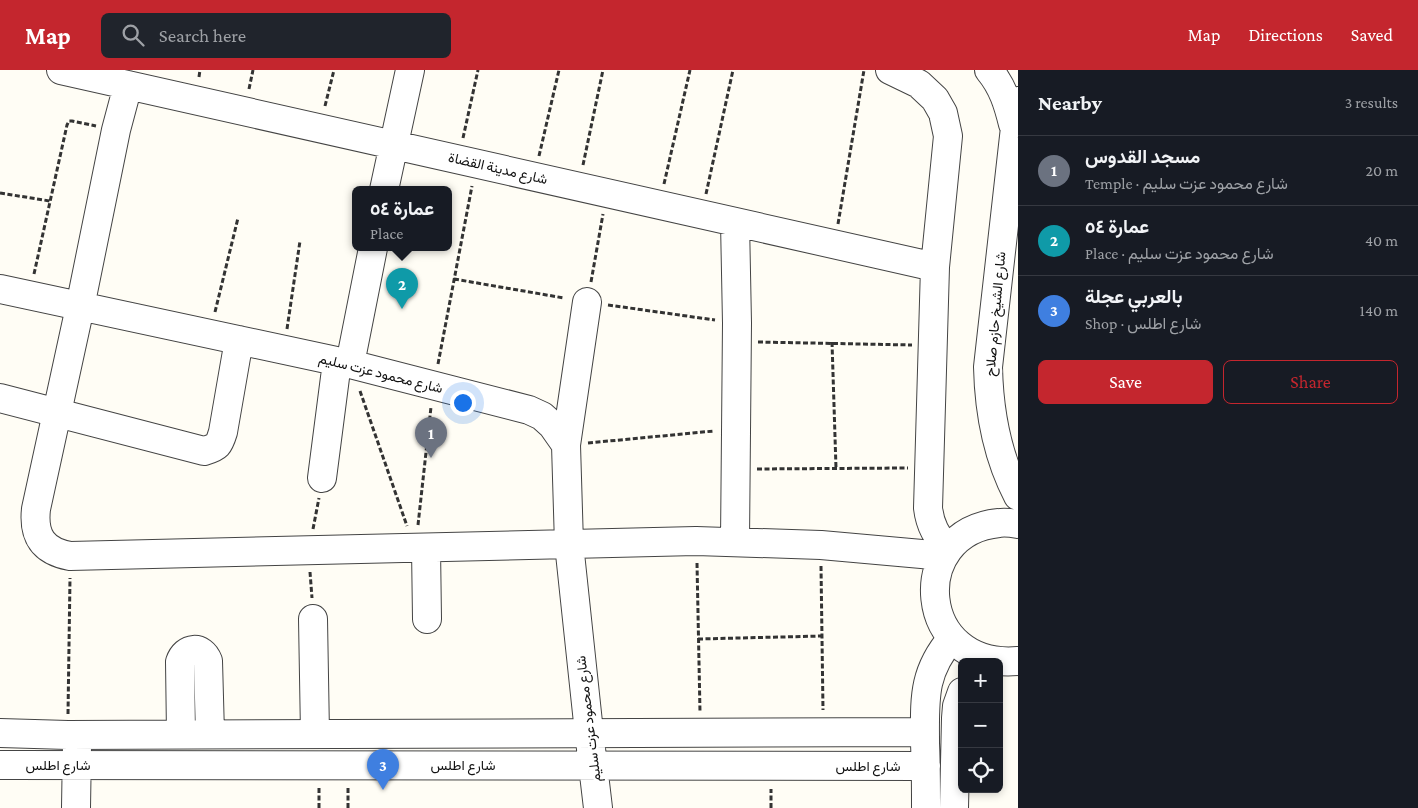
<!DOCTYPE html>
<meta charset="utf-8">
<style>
:root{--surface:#171b24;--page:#20242c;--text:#f1f3f6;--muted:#9ea1a6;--line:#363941;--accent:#c4262e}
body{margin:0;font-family:"Crimson Pro",Vazirmatn,serif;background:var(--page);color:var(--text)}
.controls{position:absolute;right:15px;bottom:15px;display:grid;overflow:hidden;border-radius:8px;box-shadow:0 2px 8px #0003}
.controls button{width:45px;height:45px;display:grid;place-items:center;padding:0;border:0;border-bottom:1px solid var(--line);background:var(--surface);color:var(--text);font:25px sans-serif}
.you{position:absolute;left:462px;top:332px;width:18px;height:18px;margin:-12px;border:4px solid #fff;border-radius:50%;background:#1a73e8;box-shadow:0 0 0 8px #1a73e833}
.badge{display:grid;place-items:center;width:32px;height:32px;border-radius:50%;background:var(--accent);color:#fff;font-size:16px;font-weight:700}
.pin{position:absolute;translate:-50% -41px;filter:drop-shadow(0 1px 2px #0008)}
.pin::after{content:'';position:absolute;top:26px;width:18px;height:15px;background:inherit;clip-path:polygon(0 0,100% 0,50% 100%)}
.popup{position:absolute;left:352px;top:116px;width:100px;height:65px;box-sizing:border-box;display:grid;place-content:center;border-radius:8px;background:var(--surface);filter:drop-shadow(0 1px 4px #0005);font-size:16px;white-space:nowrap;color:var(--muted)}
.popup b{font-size:19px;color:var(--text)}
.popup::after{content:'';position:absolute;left:50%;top:100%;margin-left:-10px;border:10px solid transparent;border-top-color:var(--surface)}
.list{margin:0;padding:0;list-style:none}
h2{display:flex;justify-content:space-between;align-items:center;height:65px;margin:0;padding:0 20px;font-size:21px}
h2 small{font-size:16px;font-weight:400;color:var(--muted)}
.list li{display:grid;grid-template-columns:32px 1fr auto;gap:15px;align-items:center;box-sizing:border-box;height:70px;padding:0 20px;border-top:1px solid var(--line)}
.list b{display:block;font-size:19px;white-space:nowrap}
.list p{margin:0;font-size:16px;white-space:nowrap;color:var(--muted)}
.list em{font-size:16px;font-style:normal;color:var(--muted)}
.actions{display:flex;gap:10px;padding:15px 20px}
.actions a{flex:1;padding:11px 0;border:1px solid var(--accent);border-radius:8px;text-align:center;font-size:18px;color:var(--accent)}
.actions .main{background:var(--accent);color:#fff}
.icon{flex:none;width:28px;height:28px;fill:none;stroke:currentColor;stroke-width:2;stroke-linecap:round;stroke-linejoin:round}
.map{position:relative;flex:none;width:1018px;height:738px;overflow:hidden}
header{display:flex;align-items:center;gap:30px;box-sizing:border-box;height:70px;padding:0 25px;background:var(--accent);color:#fff}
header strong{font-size:24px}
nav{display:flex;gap:28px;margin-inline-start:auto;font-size:18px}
.search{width:350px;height:45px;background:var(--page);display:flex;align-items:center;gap:12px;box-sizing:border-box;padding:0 18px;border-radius:8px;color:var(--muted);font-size:19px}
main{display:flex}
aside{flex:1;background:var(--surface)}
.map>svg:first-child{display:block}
</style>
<header>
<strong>Map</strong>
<div class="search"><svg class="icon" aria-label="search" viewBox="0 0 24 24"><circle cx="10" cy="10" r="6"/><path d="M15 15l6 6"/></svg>Search here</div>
<nav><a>Map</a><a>Directions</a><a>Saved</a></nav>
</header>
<main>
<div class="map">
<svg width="1018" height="738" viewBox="0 0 1018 738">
<rect width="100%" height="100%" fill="#fffdf5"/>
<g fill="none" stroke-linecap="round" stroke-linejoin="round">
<g stroke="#444" stroke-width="30">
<path id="minor" d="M 61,0 L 935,197
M 890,0 L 919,14 L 935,29 L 943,43 L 948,66 L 935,197 L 928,438 C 930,455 936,467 949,479
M 989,0 C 1003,17 1008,34 1013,54
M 128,15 L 116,60 L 80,237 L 36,439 C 33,466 43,481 70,486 L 696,471 L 821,475 L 944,486
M 1018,31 L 988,297 C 989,342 997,386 1018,426
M 384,120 L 410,0
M 735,152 L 737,253 L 735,471
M 0,219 L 350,294 L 529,340 L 542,346 L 552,355 L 566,375 L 569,474 L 589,662 L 598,738
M 350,294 L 373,178
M 0,328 L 204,381 C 218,377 219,375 223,362 L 239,270
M 566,375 L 587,232
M 322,408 L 337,292
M 1018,454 C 1012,453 1005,452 999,453 C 906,462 916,600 1018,591
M 426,478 L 427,549
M 313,549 L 315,664
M 0,663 L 68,665 L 925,662
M 181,664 L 180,592 C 185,577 202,575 208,591 L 210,664
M 0,695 L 926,696
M 76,738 L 77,676
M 926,738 C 926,716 926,695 925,673 C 925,630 922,603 952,568
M 954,738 L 956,648 L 957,636 L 962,622"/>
</g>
<path stroke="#333" stroke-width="3" stroke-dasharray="5 2.5" stroke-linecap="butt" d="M 199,7 L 200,0
M 249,19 L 253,0
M 325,36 L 334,0
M 463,68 L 478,0
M 539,86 L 559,0
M 583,95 L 603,0
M 664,114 L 690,0
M 0,123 L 50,131
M 706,124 L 733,0
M 838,154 L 864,0
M 34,204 L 67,55 L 69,51 L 72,51 L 96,56
M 454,209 L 564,228
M 591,212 L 603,144
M 608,235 L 715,250
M 215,242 L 238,148
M 287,259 L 300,171
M 758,272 L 912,275
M 832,272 L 836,398
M 438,294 L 472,116
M 360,321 L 407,456
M 588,373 L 714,361
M 757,399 L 908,398
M 418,455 L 431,337
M 313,459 L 319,428
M 697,493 L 700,642
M 821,496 L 823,640
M 310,502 L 312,528
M 698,569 L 822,566
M 68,644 L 70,508
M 319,718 L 319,738
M 348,738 L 348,718
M 771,738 L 771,719"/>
<use href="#minor" stroke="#fff" stroke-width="28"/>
</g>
<g text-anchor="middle" stroke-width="5" stroke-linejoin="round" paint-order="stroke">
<g font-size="14" fill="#111" stroke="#fff">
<text transform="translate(498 98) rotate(13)" y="5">شارع مدينة القضاة</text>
<text transform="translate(995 244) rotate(-85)" y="5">شارع الشيخ حازم صلاح</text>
<text transform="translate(381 303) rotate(14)" y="5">شارع محمود عزت سليم</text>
<text transform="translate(588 649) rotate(-97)" y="5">شارع محمود عزت سليم</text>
<text x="58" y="700">شارع اطلس</text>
<text x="463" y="700">شارع اطلس</text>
<text x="868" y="701">شارع اطلس</text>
</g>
</g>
</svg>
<div class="controls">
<button>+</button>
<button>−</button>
<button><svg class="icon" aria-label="locate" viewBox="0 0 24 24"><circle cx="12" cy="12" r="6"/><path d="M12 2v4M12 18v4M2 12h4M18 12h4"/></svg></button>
</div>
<div class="you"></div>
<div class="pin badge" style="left:431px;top:388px;background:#6b7280">1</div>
<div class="pin badge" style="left:402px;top:239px;background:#0f9aa8">2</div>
<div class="popup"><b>عمارة ٥٤</b>Place</div>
<div class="pin badge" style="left:383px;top:720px;background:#3f7fe0">3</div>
</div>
<aside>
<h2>Nearby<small>3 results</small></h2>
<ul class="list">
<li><span class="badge" style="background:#6b7280">1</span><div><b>مسجد القدوس</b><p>Temple · شارع محمود عزت سليم</p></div><em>20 m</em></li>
<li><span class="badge" style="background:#0f9aa8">2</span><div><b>عمارة ٥٤</b><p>Place · شارع محمود عزت سليم</p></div><em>40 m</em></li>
<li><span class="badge" style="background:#3f7fe0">3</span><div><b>بالعربي عجلة</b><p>Shop · شارع اطلس</p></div><em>140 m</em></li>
</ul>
<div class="actions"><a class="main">Save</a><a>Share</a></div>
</aside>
</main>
